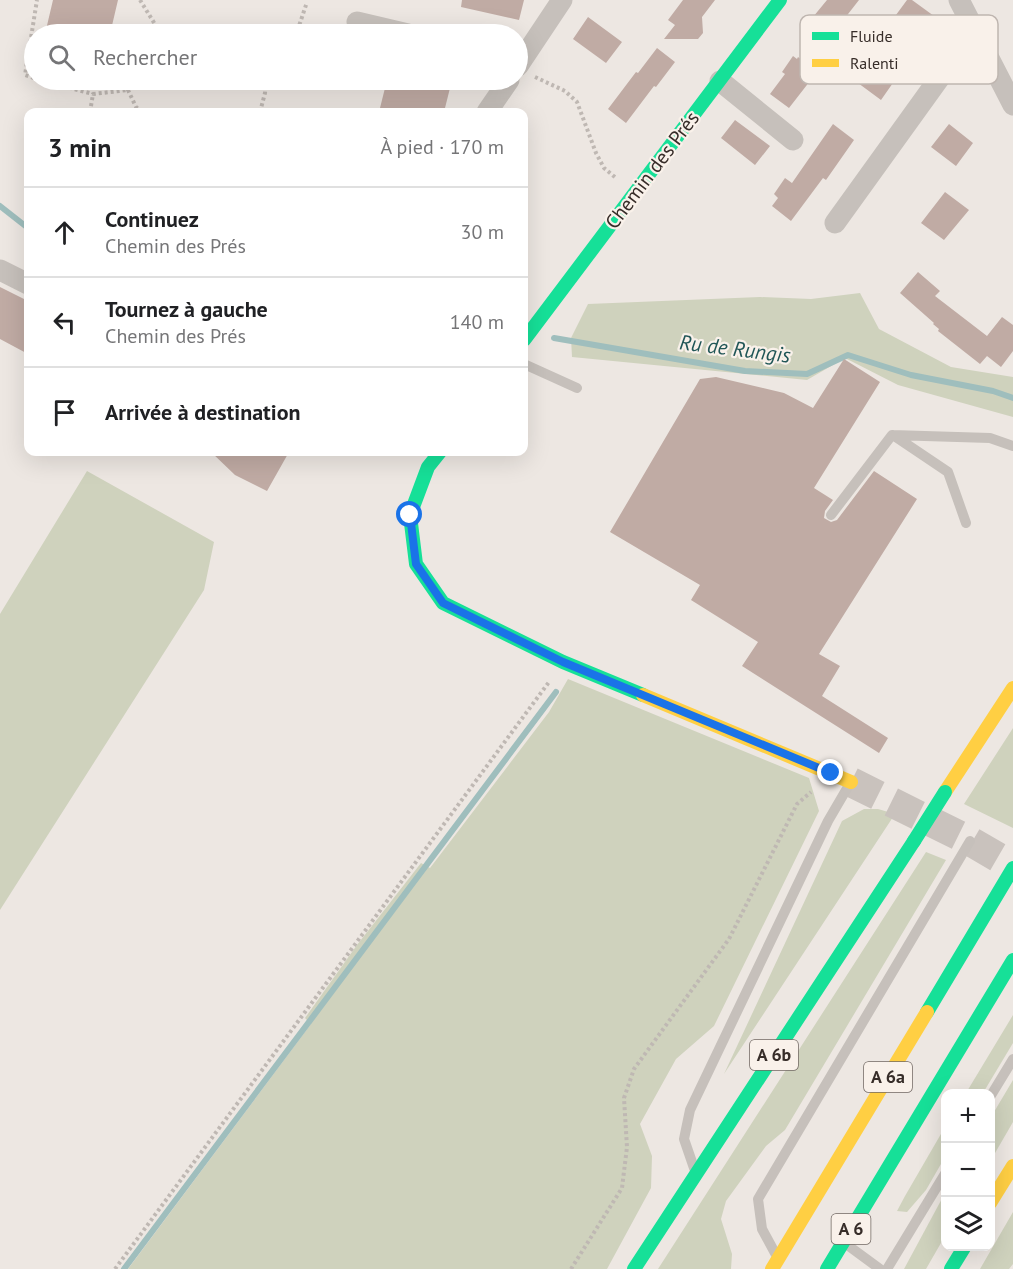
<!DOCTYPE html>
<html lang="fr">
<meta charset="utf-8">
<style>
:root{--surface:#fff;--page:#f2f2f2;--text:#202124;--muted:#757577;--line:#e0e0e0}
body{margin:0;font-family:"PT Sans",sans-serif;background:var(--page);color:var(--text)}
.controls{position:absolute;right:18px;bottom:18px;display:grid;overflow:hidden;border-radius:12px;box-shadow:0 6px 24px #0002}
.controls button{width:54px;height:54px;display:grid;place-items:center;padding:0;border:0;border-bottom:2px solid var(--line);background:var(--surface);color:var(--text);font:30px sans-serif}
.stop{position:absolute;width:18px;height:18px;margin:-14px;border:4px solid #1a73e8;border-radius:50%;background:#fff}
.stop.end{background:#1a73e8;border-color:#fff;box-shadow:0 2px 6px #0008}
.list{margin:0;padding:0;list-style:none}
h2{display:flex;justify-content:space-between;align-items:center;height:78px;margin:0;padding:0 24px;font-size:26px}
h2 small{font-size:20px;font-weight:400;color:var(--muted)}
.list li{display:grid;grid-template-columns:39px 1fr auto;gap:18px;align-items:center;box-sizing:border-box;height:90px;padding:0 24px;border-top:2px solid var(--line)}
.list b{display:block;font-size:22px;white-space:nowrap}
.list p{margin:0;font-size:20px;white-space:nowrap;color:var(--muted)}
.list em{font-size:20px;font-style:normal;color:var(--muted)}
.icon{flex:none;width:33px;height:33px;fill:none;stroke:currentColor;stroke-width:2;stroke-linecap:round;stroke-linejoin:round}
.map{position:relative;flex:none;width:1013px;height:1269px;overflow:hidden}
.search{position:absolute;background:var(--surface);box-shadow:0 6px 24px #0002;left:24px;top:24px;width:504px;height:66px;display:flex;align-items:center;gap:15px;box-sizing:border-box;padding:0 21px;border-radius:33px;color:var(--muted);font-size:22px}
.panel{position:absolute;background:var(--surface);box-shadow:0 6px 24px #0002;left:24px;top:108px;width:504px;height:348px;border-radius:12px}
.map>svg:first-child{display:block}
</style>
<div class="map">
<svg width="1013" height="1269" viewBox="0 0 1013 1269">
<rect width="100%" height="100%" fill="#ede7e2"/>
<path fill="#cfd2bd" d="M 860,293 L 879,329 L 951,367 L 1013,377 L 1013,417 L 898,385 L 845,358 L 807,380 L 572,357 L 571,338 L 588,304 L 760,297 L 811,299 Z
M 87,471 L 214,542 L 204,590 L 0,910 L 0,614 Z
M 568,679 L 809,778 L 819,811 L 714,1026 L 676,1059 L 640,1124 L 652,1156 L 651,1188 L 607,1269 L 128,1269 L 311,1024 L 305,1018 L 357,945 L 421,863 L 430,868 L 549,712 Z
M 1013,728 L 1013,828 L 964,804 Z
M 864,809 L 878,809 L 895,814 L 724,1074 L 842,821 Z
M 926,852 L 946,860 L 785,1130 L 766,1146 L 726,1201 L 721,1219 L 732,1254 L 731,1269 L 658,1269 Z
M 1013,1015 L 1013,1043 L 983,1093 L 966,1093 Z
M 1013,1080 L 1013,1122 L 991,1160 L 991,1117 Z
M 945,1127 L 945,1157 L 926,1190 L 907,1212 L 897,1211 L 905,1196 Z
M 945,1193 L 945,1236 L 926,1269 L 904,1269 Z
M 1013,1212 L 1013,1264 L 1009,1269 L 980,1269 Z"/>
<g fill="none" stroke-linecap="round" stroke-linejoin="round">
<path stroke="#9fbebd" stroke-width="6" d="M 0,206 L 28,228
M 554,338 L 745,371 L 807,374 L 848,355 L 911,375 L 993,391 L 1013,398
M 124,1269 L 556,692"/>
</g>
<path fill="#c0aba4" d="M 53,0 L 118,0 L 110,34 L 45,34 Z
M 462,0 L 524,0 L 519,20 L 461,7 Z
M 683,0 L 715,0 L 702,17 L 703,33 L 698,39 L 664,39 L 675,25 L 668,20 Z
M 827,0 L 859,0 L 834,32 L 813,17 Z
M 907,0 L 912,0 L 934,16 L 918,37 L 893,19 Z
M 588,17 L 622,42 L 606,63 L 573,39 Z
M 657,48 L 675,62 L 656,87 L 654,86 L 626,123 L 608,109 L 636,72 L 638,73 Z
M 793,56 L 797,59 L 798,57 L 817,72 L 789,108 L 770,94 L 785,74 L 782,72 Z
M 864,58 L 895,80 L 881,100 L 858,83 L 860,80 L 852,75 Z
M 387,80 L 431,80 L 451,84 L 444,112 L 379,112 Z
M 735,120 L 770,146 L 755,165 L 721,138 Z
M 833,124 L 854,140 L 826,180 L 823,178 L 791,221 L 772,206 L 778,198 L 774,194 L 785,178 L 792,183 Z
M 949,124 L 973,143 L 956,166 L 931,147 Z
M 945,192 L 969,210 L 944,240 L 921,223 Z
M 918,272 L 940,291 L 935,296 L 987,336 L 1002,317 L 1013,325 L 1013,351 L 1001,367 L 987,356 L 980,364 L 938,331 L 939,329 L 933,324 L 934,323 L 900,293 Z
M 0,287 L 28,301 L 28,354 L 0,339 Z
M 844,359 L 880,382 L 814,488 L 833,500 L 825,511 L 824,518 L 831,522 L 837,520 L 874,471 L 917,499 L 819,654 L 840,666 L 822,696 L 888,738 L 879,753 L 742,666 L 758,642 L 691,600 L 700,585 L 610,532 L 700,379 L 716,377 L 784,393 L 813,408 Z
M 211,452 L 289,452 L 267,491 L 235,475 Z"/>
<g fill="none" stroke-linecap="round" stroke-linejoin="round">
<path stroke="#c9c2bd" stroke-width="30" stroke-dasharray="30 15" stroke-linecap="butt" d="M 851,782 L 970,841 L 1013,866"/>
<path stroke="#bfb8b3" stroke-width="4" stroke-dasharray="3 3" stroke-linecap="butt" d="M 140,0 L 161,34
M 292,34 L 299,26 L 307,2
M 535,77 L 565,91 L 577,102 L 596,153 L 604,168 L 616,178
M 34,78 L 25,75 L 37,0
M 40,80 L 93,94
M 135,80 L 128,90 L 136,107 L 142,112
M 90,112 L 93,94 L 128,90
M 260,112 L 265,93 L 266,80
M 115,1269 L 549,682
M 571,1269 L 622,1188 L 627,1147 L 624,1098 L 634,1069 L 729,939 L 797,804 L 811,792"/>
<path stroke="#c6c0bb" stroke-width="10" d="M 524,364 L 577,388
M 893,435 L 948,472 L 966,523
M 831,515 L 892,435 L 990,438 L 1013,446
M 990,1097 L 1013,1059
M 694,1168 L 684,1139 L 690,1110 L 828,821 L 849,785
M 846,1244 L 880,1269
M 775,1253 L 762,1229 L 758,1199 L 970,841
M 887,1269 L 946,1172"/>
<path stroke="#c6c0bb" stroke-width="21" d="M 959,0 L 1013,105
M 357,22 L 408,34
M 518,66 L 562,0
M 720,81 L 793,140
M 487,112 L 509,80
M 835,223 L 974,30
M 0,270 L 28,284"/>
<path stroke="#16e098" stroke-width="14" d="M 524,340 L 780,0
M 440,452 L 428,467 L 410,515 L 416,564 L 443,603 L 563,662 L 643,695
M 927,1012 L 1013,868
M 634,1269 L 914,841
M 827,1269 L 1013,960
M 951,1269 L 965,1246"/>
<path stroke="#ffcf43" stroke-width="14" d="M 643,695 L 851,782
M 945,792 L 1013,688
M 990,1203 L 1013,1166
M 772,1269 L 927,1012"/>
<path stroke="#16e098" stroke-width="14" d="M 914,841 L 945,792"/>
</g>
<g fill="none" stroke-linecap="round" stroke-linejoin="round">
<path stroke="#1a73e8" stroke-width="8" d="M 410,515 L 416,564 L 443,603 L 563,662 L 831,773"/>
</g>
<g text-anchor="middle" stroke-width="4.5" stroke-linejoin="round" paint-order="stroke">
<g fill="#f9f1ea" stroke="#716863" stroke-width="1.5">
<rect x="750" y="1040" width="48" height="30" rx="4.5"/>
<rect x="864" y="1062" width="48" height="30" rx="4.5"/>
<rect x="831.5" y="1214" width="39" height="30" rx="4.5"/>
</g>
<g font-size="18" font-weight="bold" fill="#372d29">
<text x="774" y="1061">A 6b</text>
<text x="888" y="1083">A 6a</text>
<text x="851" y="1235">A 6</text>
</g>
<g font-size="20" fill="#372d29" stroke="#f9f1ea">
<text transform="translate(652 170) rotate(-53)" y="7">Chemin des Prés</text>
</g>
<g font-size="21" font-style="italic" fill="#215657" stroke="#f9f1ea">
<text transform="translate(735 349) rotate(7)" y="7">Ru de Rungis</text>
</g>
</g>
<rect x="800" y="15" width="198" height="69" rx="9" fill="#f9f1ea" stroke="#bfb6b0" stroke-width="1.5"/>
<rect x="812" y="32" width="27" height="8" fill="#16e098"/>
<rect x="812" y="59" width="27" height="8" fill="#ffcf43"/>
<g font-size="16" fill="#372d29">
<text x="850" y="42">Fluide</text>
<text x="850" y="69">Ralenti</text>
</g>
</svg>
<div class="controls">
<button>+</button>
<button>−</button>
<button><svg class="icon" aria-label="layers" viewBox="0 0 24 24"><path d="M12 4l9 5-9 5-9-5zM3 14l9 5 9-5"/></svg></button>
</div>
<div class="stop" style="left:410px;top:515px"></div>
<div class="stop end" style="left:831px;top:773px"></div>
<div class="search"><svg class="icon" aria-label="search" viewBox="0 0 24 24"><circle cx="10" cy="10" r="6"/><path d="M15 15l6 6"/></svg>Rechercher</div>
<section class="panel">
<h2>3 min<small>À pied · 170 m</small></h2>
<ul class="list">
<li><svg class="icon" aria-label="ahead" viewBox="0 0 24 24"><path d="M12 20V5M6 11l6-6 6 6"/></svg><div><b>Continuez</b><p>Chemin des Prés</p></div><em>30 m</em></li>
<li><svg class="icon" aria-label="left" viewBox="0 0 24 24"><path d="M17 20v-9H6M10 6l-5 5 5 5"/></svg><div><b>Tournez à gauche</b><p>Chemin des Prés</p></div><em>140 m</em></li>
<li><svg class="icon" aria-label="arrive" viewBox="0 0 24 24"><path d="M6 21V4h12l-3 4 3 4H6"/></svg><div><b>Arrivée à destination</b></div></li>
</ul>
</section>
</div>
